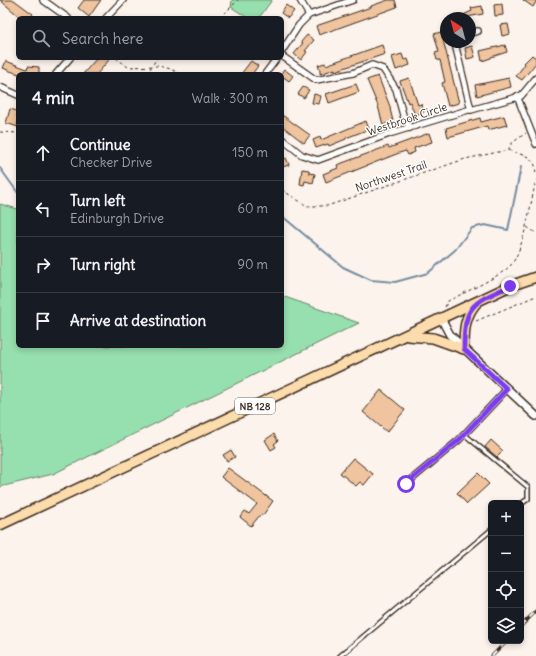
<!DOCTYPE html>
<meta charset="utf-8">
<style>
:root{--surface:#171b24;--page:#20242c;--text:#f1f3f6;--muted:#9ea1a6;--line:#363941}
body{margin:0;font-family:Delius,sans-serif;background:var(--page);color:var(--text)}
.controls{position:absolute;right:12px;bottom:12px;display:grid;overflow:hidden;border-radius:6px;box-shadow:0 2px 6px #0003}
.controls button{width:36px;height:36px;display:grid;place-items:center;padding:0;border:0;border-bottom:1px solid var(--line);background:var(--surface);color:var(--text);font:20px sans-serif}
.compass{position:absolute;left:440px;top:12px;width:36px;height:36px;border-radius:50%;background:var(--surface);box-shadow:0 2px 6px #0003;rotate:324deg}
.stop{position:absolute;width:12px;height:12px;margin:-9px;border:3px solid #7c3aed;border-radius:50%;background:#fff}
.stop.end{background:#7c3aed;border-color:#fff;box-shadow:0 1px 4px #0008}
.list{margin:0;padding:0;list-style:none}
h2{display:flex;justify-content:space-between;align-items:center;height:52px;margin:0;padding:0 16px;font-size:17px}
h2 small{font-size:13px;font-weight:400;color:var(--muted)}
.list li{display:grid;grid-template-columns:26px 1fr auto;gap:12px;align-items:center;box-sizing:border-box;height:56px;padding:0 16px;border-top:1px solid var(--line)}
.list b{display:block;font-size:15px;white-space:nowrap}
.list p{margin:0;font-size:13px;white-space:nowrap;color:var(--muted)}
.list em{font-size:13px;font-style:normal;color:var(--muted)}
.icon{flex:none;width:22px;height:22px;fill:none;stroke:currentColor;stroke-width:2;stroke-linecap:round;stroke-linejoin:round}
.map{position:relative;flex:none;width:536px;height:656px;overflow:hidden}
.search{position:absolute;background:var(--surface);box-shadow:0 2px 6px #0003;left:16px;top:16px;width:268px;height:44px;display:flex;align-items:center;gap:10px;box-sizing:border-box;padding:0 14px;border-radius:6px;color:var(--muted);font-size:15px}
.panel{position:absolute;background:var(--surface);box-shadow:0 2px 6px #0003;left:16px;top:72px;width:268px;height:276px;border-radius:6px}
.map>svg:first-child{display:block}
</style>
<div class="map">
<svg width="536" height="656" viewBox="0 0 536 656">
<rect width="100%" height="100%" fill="#fcf3ec"/>
<filter id="ink" filterUnits="userSpaceOnUse"><feTurbulence type="fractalNoise" baseFrequency=".025" numOctaves="2"/><feDisplacementMap in="SourceGraphic" scale="8" xChannelSelector="R" yChannelSelector="G"/><feConvolveMatrix kernelMatrix="1 2 1 2 8 2 1 2 1" color-interpolation-filters="sRGB"/></filter>
<g filter="url(#ink)">
<path fill="#96dfae" stroke="#688466" d="M 232,0 L 272,0 L 259,18 L 248,18 L 231,7 Z
M 0,204 L 18,209 L 18,346 L 282,346 L 282,296 L 359,323 L 53,474 L 0,487 Z"/>
<g fill="none" stroke-linecap="round" stroke-linejoin="round">
<path stroke="#758da1" stroke-width="2" d="M 0,168 L 18,193
M 282,216 L 343,267 L 371,280 L 395,282 L 428,273 L 455,250 L 472,228 L 485,225 L 508,230 L 521,167"/>
</g>
<path fill="#efc49f" stroke="#3b2a1e" d="M 0,0 L 14,0 L 33,14 L 30,18 L 21,18 Z
M 84,0 L 101,0 L 89,17 L 78,8 Z
M 388,0 L 395,0 L 397,7 L 319,35 L 316,26 L 371,7 L 371,6 Z
M 523,0 L 536,0 L 536,2 L 533,7 Z
M 502,4 L 503,15 L 495,16 L 494,5 Z
M 286,5 L 294,11 L 288,18 L 281,13 Z
M 482,6 L 483,14 L 462,18 L 461,16 L 472,11 L 471,8 Z
M 508,24 L 510,34 L 502,36 L 500,25 Z
M 441,32 L 459,103 L 448,106 L 442,83 L 445,82 L 440,60 L 437,60 L 435,53 L 439,52 L 434,34 Z
M 307,35 L 314,40 L 305,51 L 307,52 L 301,60 L 294,54 L 303,43 L 301,42 Z
M 382,45 L 385,54 L 335,71 L 335,69 L 320,74 L 320,71 L 318,65 L 325,63 L 326,65 Z
M 505,45 L 507,52 L 491,57 L 491,58 L 482,61 L 480,51 Z
M 472,46 L 475,57 L 467,59 L 465,48 Z
M 402,54 L 404,60 L 408,59 L 410,65 L 396,70 L 392,57 Z
M 532,55 L 536,58 L 536,63 L 522,80 L 516,76 L 525,64 L 524,63 Z
M 97,58 L 106,58 L 109,60 L 97,74 L 83,74 Z
M 6,61 L 27,69 L 28,66 L 39,67 L 39,74 L 19,74 L 10,71 L 3,68 Z
M 251,61 L 258,66 L 252,74 L 241,74 Z
M 284,69 L 293,76 L 289,81 L 282,76 L 282,72 Z
M 378,76 L 391,109 L 390,109 L 393,121 L 383,125 L 378,106 L 367,80 Z
M 409,78 L 418,105 L 421,104 L 424,112 L 415,115 L 410,102 L 408,103 L 400,81 Z
M 509,78 L 511,87 L 477,96 L 475,85 Z
M 356,84 L 359,92 L 329,103 L 326,94 Z
M 303,87 L 309,90 L 304,98 L 298,94 Z
M 314,94 L 321,96 L 319,104 L 312,103 Z
M 10,109 L 17,111 L 18,127 L 6,123 Z
M 282,115 L 310,135 L 304,143 L 282,126 Z
M 504,116 L 507,125 L 503,126 L 488,130 L 487,126 L 448,137 L 446,128 L 480,118 L 481,122 Z
M 366,121 L 369,129 L 346,138 L 346,139 L 329,146 L 328,144 L 316,148 L 313,140 L 320,137 L 321,140 Z
M 429,133 L 432,142 L 414,148 L 415,152 L 408,155 L 406,151 L 399,153 L 326,182 L 323,174 L 338,168 L 337,165 L 388,146 L 389,148 Z
M 286,158 L 289,165 L 282,167 L 282,159 Z
M 302,169 L 309,170 L 309,173 L 315,174 L 313,183 L 305,181 L 304,185 L 300,184 Z
M 381,390 L 405,410 L 387,432 L 363,412 Z
M 274,434 L 278,441 L 274,444 L 276,447 L 271,450 L 265,440 Z
M 491,440 L 503,451 L 497,457 L 485,447 Z
M 231,450 L 235,457 L 227,461 L 223,455 Z
M 353,458 L 373,474 L 364,485 L 360,482 L 356,486 L 340,473 Z
M 228,468 L 273,501 L 263,515 L 261,514 L 251,526 L 240,517 L 245,511 L 249,514 L 257,504 L 221,477 Z
M 478,473 L 489,484 L 467,504 L 457,493 Z"/>
<g fill="none" stroke-linecap="round" stroke-linejoin="round">
<g stroke="#3b2a1e" stroke-width="6">
<path id="service" d="M 464,434 L 528,487 L 528,499 L 521,504
M 340,656 L 491,530"/>
</g>
<g stroke="#3b2a1e" stroke-width="8">
<path id="minor" d="M 43,0 L 68,18
M 300,0 L 309,15
M 106,18 L 123,0
M 470,33 L 478,31
M 458,42 L 456,48 L 471,110
M 282,51 L 299,25 L 309,15 L 353,0
M 282,56 L 316,80 L 353,73 L 372,65 L 383,69 L 396,89 L 403,115 L 410,128
M 56,74 L 70,58
M 265,74 L 277,58
M 0,87 L 18,95
M 517,96 L 536,144
M 282,139 L 302,155 L 318,160 L 392,133 L 468,110 L 471,110 L 521,96 L 536,78
M 406,484 L 459,440 L 507,389"/>
</g>
<g stroke="#3b2a1e" stroke-width="10">
<path id="tertiary" d="M 441,318 L 450,335 L 536,416"/>
</g>
<g stroke="#3b2a1e" stroke-width="12">
<path id="primary" d="M 408,336 L 433,338 L 464,349 C 464,330 464,316 478,301
M 0,525 L 510,286 L 536,277"/>
</g>
<path stroke="#3b2a1e" stroke-width="1" stroke-dasharray="3 3" stroke-linecap="butt" d="M 220,18 L 238,0
M 116,58 L 128,67 L 158,66 L 171,69 L 180,74
M 147,74 L 157,58
M 0,132 L 18,133
M 508,150 L 512,143 L 526,133
M 282,190 L 307,206 L 327,206 L 465,159 L 508,150 L 529,157 L 535,165 L 536,174
M 527,227 L 536,233
M 445,307 L 448,301 C 463,293 500,277 511,265 C 524,249 531,201 536,180
M 476,321 L 536,296"/>
<use href="#service" stroke="#fff" stroke-width="3"/>
<use href="#minor" stroke="#fff" stroke-width="5.5"/>
<use href="#tertiary" stroke="#fff" stroke-width="7"/>
<use href="#primary" stroke="#fcdcac" stroke-width="9"/>
<g stroke="#3b2a1e" stroke-width="3.5">
<path id="rail" d="M 521,626 L 536,611
M 492,656 L 507,641"/>
</g>
<use href="#rail" stroke="#fff" stroke-width="2" stroke-dasharray="6" stroke-linecap="butt"/>
</g>
</g>
<g fill="none" stroke-linecap="round" stroke-linejoin="round" filter="url(#ink)">
<path stroke="#7c3aed" stroke-width="5" d="M 406,484 L 459,440 L 507,389 L 464,349 C 464,305 472,303 510,286"/>
</g>
<g text-anchor="middle" stroke-width="3" stroke-linejoin="round" paint-order="stroke">
<rect fill="#fff" stroke="#766a62" stroke-width="1" x="235" y="398" width="40" height="16" rx="3"/>
<g font-size="10" font-weight="bold" fill="#3b2a1e">
<text x="255" y="410">NB 128</text>
</g>
<g font-size="11" fill="#3b2a1e" stroke="#fff">
<text transform="translate(407 119) rotate(-18)" y="4">Westbrook Circle</text>
<text transform="translate(391 176) rotate(-19)" y="4">Northwest Trail</text>
</g>
</g>
</svg>
<div class="controls">
<button>+</button>
<button>−</button>
<button><svg class="icon" aria-label="locate" viewBox="0 0 24 24"><circle cx="12" cy="12" r="6"/><path d="M12 2v4M12 18v4M2 12h4M18 12h4"/></svg></button>
<button><svg class="icon" aria-label="layers" viewBox="0 0 24 24"><path d="M12 4l9 5-9 5-9-5zM3 14l9 5 9-5"/></svg></button>
</div>
<svg class="compass" viewBox="-18 -18 36 36"><path d="M0-13l5 13h-10z" fill="#e53935"/><path d="M0 13l5-13h-10z" fill="#9ea1a6"/></svg>
<div class="stop" style="left:406px;top:484px"></div>
<div class="stop end" style="left:510px;top:286px"></div>
<div class="search"><svg class="icon" aria-label="search" viewBox="0 0 24 24"><circle cx="10" cy="10" r="6"/><path d="M15 15l6 6"/></svg>Search here</div>
<section class="panel">
<h2>4 min<small>Walk · 300 m</small></h2>
<ul class="list">
<li><svg class="icon" aria-label="ahead" viewBox="0 0 24 24"><path d="M12 20V5M6 11l6-6 6 6"/></svg><div><b>Continue</b><p>Checker Drive</p></div><em>150 m</em></li>
<li><svg class="icon" aria-label="left" viewBox="0 0 24 24"><path d="M17 20v-9H6M10 6l-5 5 5 5"/></svg><div><b>Turn left</b><p>Edinburgh Drive</p></div><em>60 m</em></li>
<li><svg class="icon" aria-label="right" viewBox="0 0 24 24"><path d="M7 20v-9h11M14 6l5 5-5 5"/></svg><div><b>Turn right</b></div><em>90 m</em></li>
<li><svg class="icon" aria-label="arrive" viewBox="0 0 24 24"><path d="M6 21V4h12l-3 4 3 4H6"/></svg><div><b>Arrive at destination</b></div></li>
</ul>
</section>
</div>
